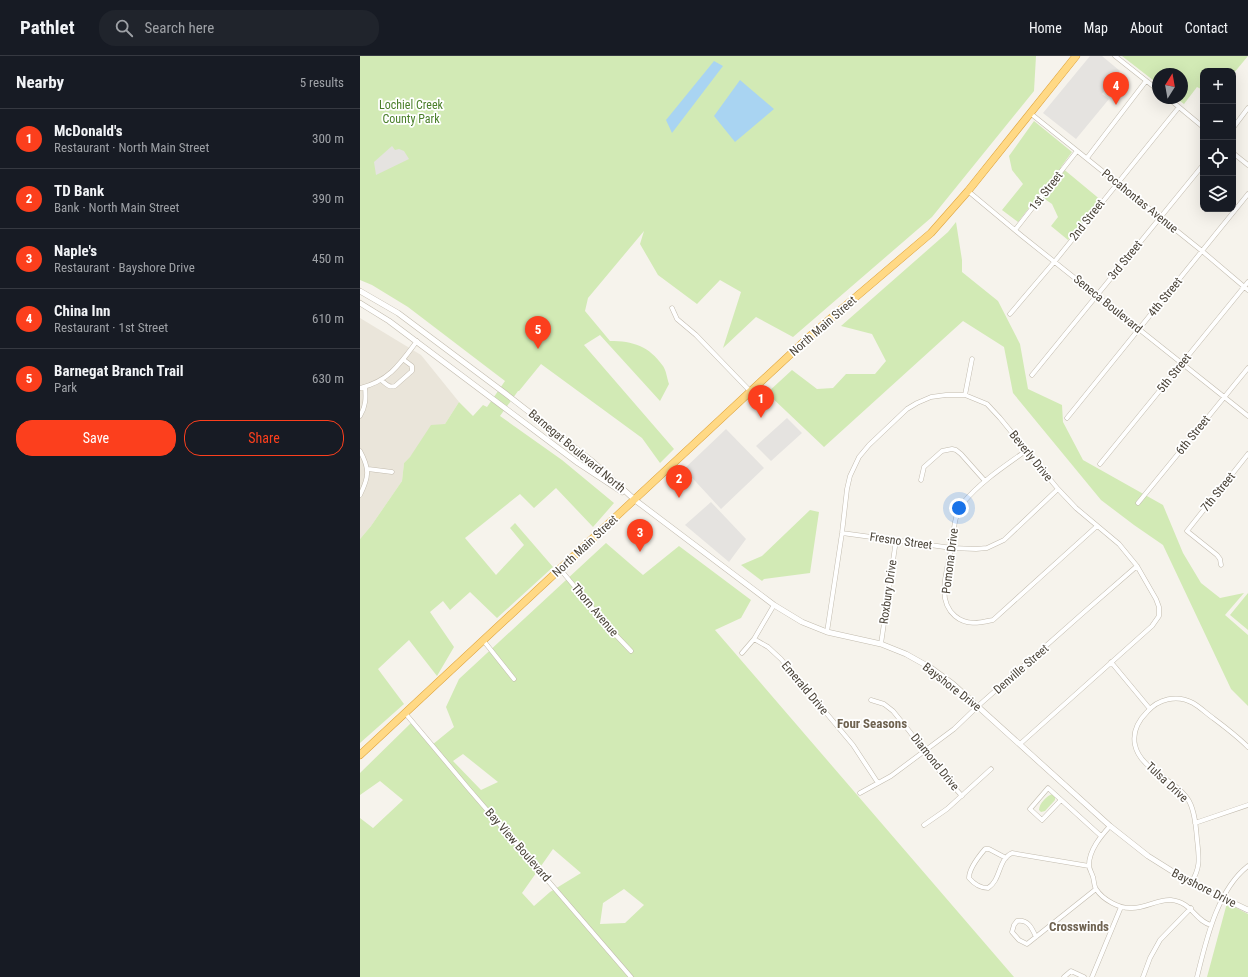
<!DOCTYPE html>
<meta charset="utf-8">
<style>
:root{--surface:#171b24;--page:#20242c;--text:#f1f3f6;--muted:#9ea1a6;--line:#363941;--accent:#fc3f1d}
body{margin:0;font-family:"Roboto Condensed",sans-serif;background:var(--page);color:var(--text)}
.controls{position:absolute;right:12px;top:12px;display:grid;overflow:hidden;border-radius:8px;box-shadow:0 4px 16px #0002}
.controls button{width:36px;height:36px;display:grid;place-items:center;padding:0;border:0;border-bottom:1px solid var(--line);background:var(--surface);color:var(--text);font:20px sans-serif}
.compass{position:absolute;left:792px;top:12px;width:36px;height:36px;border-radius:50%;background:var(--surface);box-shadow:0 4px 16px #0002;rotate:11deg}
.you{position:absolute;left:599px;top:452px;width:14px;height:14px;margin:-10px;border:3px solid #fff;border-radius:50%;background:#1a73e8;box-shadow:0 0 0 6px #1a73e833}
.badge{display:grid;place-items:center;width:26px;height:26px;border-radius:50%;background:var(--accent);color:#fff;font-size:13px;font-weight:700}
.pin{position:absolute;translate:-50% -33px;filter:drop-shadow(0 1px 2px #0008)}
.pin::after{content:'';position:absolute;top:21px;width:14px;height:12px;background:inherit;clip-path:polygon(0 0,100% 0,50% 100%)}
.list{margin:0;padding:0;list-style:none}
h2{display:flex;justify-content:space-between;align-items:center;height:52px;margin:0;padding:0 16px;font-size:17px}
h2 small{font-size:13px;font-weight:400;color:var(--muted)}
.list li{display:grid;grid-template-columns:26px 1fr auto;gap:12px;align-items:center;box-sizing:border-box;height:60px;padding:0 16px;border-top:1px solid var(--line)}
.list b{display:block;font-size:15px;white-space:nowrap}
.list p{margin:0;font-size:13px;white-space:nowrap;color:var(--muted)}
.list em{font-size:13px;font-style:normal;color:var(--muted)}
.actions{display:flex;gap:8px;padding:12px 16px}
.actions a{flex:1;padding:9px 0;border:1px solid var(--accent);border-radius:16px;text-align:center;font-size:14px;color:var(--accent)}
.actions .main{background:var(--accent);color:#fff}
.icon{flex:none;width:22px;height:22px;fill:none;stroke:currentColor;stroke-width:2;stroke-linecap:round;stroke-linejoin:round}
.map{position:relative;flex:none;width:888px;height:921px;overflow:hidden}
header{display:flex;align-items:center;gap:24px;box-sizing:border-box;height:56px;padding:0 20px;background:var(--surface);border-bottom:1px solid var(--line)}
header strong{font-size:19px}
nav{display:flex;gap:22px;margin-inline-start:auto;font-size:14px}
.search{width:280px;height:36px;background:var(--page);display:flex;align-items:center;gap:10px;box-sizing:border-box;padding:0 14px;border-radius:16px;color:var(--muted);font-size:15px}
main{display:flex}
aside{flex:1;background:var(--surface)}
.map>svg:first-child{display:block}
</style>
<header>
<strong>Pathlet</strong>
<div class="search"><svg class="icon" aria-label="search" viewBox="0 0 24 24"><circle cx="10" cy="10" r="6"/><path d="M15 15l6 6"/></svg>Search here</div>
<nav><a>Home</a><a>Map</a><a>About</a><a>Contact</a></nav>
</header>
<main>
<aside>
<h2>Nearby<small>5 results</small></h2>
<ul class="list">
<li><span class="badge">1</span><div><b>McDonald's</b><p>Restaurant · North Main Street</p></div><em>300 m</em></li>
<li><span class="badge">2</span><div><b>TD Bank</b><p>Bank · North Main Street</p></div><em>390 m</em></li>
<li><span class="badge">3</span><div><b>Naple's</b><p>Restaurant · Bayshore Drive</p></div><em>450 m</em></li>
<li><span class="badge">4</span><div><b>China Inn</b><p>Restaurant · 1st Street</p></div><em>610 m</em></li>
<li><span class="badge">5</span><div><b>Barnegat Branch Trail</b><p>Park</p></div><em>630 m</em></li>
</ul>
<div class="actions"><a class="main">Save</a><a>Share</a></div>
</aside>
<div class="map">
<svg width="888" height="921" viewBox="0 0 888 921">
<rect width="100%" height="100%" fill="#f6f3ec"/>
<path fill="#eae5da" d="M 0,262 L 61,299 L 99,346 L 85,368 L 44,407 L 42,425 L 11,470 L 0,483 Z"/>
<path fill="#d2eab5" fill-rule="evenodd" d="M 0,0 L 676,0 L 674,35 L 572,161 L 433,281 L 396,261 L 363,292 L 381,236 L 360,224 L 337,248 L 298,219 L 280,188 L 284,175 L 228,242 L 225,255 L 250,285 C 273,285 289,290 303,310 C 306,314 307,322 309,328 L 300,345 L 240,279 L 224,289 L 314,393 L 300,407 L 282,382 L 181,308 L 159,335 L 158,335 L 140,360 L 202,404 L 254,447 L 233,471 L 196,432 L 174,452 L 160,438 L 105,482 L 136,519 L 164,489 L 150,472 L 155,467 L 193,511 L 137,562 L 110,536 L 90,554 L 83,545 L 70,556 L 94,591 L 77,620 L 49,584 L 18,613 L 44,648 L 0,687 L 0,483 L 11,470 L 42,425 L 44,407 L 50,401 L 71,369 L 85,368 L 99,346 L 113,360 L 123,349 L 127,351 L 145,325 L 48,251 L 12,229 L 0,224 Z
M 762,0 L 888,0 L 873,18 L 873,15 L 843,15 L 843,34 L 837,31 L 824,48 L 816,42 L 822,42 L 822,18 L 798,18 L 798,28 Z
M 674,65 L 712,96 L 701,111 L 742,145 L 708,184 L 691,170 L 698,161 L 692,148 L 679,139 L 658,166 L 642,154 L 663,128 L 652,114 L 649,100 Z
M 596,166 L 602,204 L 602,216 L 638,245 L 660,288 L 668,333 L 702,349 L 703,366 L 723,404 L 803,449 L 823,497 L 841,527 L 860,542 L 884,537 L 865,559 L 888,579 L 888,650 L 871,633 L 803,489 L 774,469 L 741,444 L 653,337 L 644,291 L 603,265 L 464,391 L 407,337 L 432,314 L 457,333 L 473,332 L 486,318 L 515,318 L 526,305 L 512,278 L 481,270 L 588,176 Z
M 450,454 L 459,456 L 450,517 L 404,523 L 402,525 L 381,509 L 402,500 Z
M 246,487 L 283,519 L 319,490 L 391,544 L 381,562 L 355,574 L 654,921 L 0,921 L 0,762 L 13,772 L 43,744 L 20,725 L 0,739 L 0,717 L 51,667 L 72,689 L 94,671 L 86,651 L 99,623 ZM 103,698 L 138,726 L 121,734 L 93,705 ZM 193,793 L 221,817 L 190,836 L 174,850 L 162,837 ZM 264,833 L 284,849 L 265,867 L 240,868 L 243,847 Z
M 888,537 L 888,574 L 870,559 Z
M 693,738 L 695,741 L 695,744 L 685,755 L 681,756 L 679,754 C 679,748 687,739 693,738 Z
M 867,847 L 888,858 L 888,921 L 847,921 Z"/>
<path fill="#e5e3e0" d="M 730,0 L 742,0 L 760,15 L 742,38 L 749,43 L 716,83 L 683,57 Z
M 32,90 L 35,94 L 39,93 L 44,95 L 49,103 L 16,119 L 14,106 Z
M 427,362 L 442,377 L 411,405 L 396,390 Z
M 366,373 L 404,412 L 361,453 L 324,413 Z
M 351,446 L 386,483 L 369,506 L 325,469 Z"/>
<path fill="#a9d4f2" d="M 354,5 L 363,10 L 312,77 L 306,64 Z
M 380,24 L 414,53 L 375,86 L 354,60 Z"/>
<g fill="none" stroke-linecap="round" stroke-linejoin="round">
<g stroke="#c2bbae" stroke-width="5">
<path id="minor" d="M 755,0 L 798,34
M 808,42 L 843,71
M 670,57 L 842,195 L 888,234
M 873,72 L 888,52
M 873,97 L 888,109
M 727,102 L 786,25
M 608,135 L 662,180 L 888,360
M 655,174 L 717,95
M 312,252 L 317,263 L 336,279 L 391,336
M 650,258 L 695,205 L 819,51
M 672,319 L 843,109
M 21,324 C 26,328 29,332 35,330 L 52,315 L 52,310 L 44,304
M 0,332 C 29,325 40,308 57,285
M 605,339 L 612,303
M 0,360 C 6,350 6,342 5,331
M 707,362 L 888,138
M 667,394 C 645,410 621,425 603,447 C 593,460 594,478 591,494 C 587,515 576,544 595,560 C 607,570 619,567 633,564 L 737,470
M 0,395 C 10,413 9,421 0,439
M 740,408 L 888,226
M 8,413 L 32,416
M 561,424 L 564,411 L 582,395 L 592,393 L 596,394 L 601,398 L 625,425
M 778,447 L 888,312
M 482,477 L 592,492 L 616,493 L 627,492 L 644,484 L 698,433
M 861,509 L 860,503 L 857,499 L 827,475 L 888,398
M 200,513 L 250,573 L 271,595
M 467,576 L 482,477 L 487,433 L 490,420 L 499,401 L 509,389 L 547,353 L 557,347 L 571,341 L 586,339 L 605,339 L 627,348 L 640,362 L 698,433 L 716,452 L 759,488 L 777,510 L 796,543 L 799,551 L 799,560 L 792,570 L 660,688
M 394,583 L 408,591 L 421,603 L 493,689 L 518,727
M 123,584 L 154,623
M 521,588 L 536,484
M 382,597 L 394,583 L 414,549
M 751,606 L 790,653
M 511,644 L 524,648 L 533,655 L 550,676 L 575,710 L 602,740
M 45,657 L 108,732 L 271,921
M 500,737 L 531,720 L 594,673 L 618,650 L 723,557 L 777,510
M 701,744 L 682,764 L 670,753 L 688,732 L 741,780
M 835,767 L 888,749
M 564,769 L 587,753 L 631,713
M 750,770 C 741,780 729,794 729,809 C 729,813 732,817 733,821 C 734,824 734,830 736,833 C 743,844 760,853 772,852 C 786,852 798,843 811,844 C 832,846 835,865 851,869
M 646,802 L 629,793 L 625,793 C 619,800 609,813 609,822 C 614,828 620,832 628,832 C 641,824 638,803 652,797 L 729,810
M 831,827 C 841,811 839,802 837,783 C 836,771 835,756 829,745 C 817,724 780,714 775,689 C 772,675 778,665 787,656 C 798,643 817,638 833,647 C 840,651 846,657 853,662 C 865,671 877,680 888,691
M 676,881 C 672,872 668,863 657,865 L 654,869 L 652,876 L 659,884 L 667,888 L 736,833
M 704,921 L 711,915 L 724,921
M 732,921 L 761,851
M 783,921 L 790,902 L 800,884 L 831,852
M 837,921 C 846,885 857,834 888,810"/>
</g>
<g stroke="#c2bbae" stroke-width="6">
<path id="tertiary" d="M 0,235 L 38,257 L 146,338 L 232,405 L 275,444 L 414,549 L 442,566 L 467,576 L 521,588 L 546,598 L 571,612 L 593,628 L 750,770 L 788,800 L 831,827 L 888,854
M 0,247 L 29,265 L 218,407 L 262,436"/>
</g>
<g stroke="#e0a43c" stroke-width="8">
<path id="trunk" d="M 0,699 L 450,280 L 571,177 L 608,135 L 716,0"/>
</g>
<use href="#minor" stroke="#fff" stroke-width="4"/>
<use href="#tertiary" stroke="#fff" stroke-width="5"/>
<use href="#trunk" stroke="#ffd985" stroke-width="7"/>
</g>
<g text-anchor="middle" stroke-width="3.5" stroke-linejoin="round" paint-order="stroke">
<g font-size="12" fill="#4a7f2a" stroke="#fff">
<text x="51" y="53">Lochiel Creek<tspan x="51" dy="14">County Park</tspan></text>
</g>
<g font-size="12" fill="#4b4439" stroke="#fff">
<text transform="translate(686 135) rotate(-52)" y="4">1st Street</text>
<text transform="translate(780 145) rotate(39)" y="4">Pocahontas Avenue</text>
<text transform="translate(727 164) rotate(-52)" y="4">2nd Street</text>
<text transform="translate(765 204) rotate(-51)" y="4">3rd Street</text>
<text transform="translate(805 241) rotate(-51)" y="4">4th Street</text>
<text transform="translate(748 248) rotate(39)" y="4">Seneca Boulevard</text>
<text transform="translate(463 270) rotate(-41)" y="4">North Main Street</text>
<text transform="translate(814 317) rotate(-51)" y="4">5th Street</text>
<text transform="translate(833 379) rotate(-51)" y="4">6th Street</text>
<text transform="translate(217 395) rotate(40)" y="4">Barnegat Boulevard North</text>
<text transform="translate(671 400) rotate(51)" y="4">Beverly Drive</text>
<text transform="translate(858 436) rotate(-51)" y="4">7th Street</text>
<text transform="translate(541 485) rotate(8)" y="4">Fresno Street</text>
<text transform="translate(225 490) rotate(-43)" y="4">North Main Street</text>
<text transform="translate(590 505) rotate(-83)" y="4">Pomona Drive</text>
<text transform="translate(528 536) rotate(-82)" y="4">Roxbury Drive</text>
<text transform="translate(235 554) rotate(50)" y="4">Thorn Avenue</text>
<text transform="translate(661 613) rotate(-41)" y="4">Denville Street</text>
<text transform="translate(592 631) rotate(38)" y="4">Bayshore Drive</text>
<text transform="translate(445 632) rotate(50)" y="4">Emerald Drive</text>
<text transform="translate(575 706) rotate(51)" y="4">Diamond Drive</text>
<text transform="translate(807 726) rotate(43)" y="4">Tulsa Drive</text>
<text transform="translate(158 789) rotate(49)" y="4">Bay View Boulevard</text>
<text transform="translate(844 832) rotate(27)" y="4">Bayshore Drive</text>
</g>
<g font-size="13" font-weight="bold" fill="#6e6250" stroke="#fff">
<text x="512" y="672">Four Seasons</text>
<text x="719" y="875">Crosswinds</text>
</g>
</g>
</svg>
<div class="controls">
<button>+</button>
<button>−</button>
<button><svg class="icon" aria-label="locate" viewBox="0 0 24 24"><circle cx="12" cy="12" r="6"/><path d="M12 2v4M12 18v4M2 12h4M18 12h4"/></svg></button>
<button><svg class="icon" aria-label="layers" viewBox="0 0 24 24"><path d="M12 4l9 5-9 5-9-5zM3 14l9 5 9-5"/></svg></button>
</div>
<svg class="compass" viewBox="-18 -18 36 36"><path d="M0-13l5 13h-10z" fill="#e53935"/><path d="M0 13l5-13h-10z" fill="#9ea1a6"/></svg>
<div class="you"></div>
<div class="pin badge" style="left:401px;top:362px">1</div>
<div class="pin badge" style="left:319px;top:442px">2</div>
<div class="pin badge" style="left:280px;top:496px">3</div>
<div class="pin badge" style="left:756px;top:49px">4</div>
<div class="pin badge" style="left:178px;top:293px">5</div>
</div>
</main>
